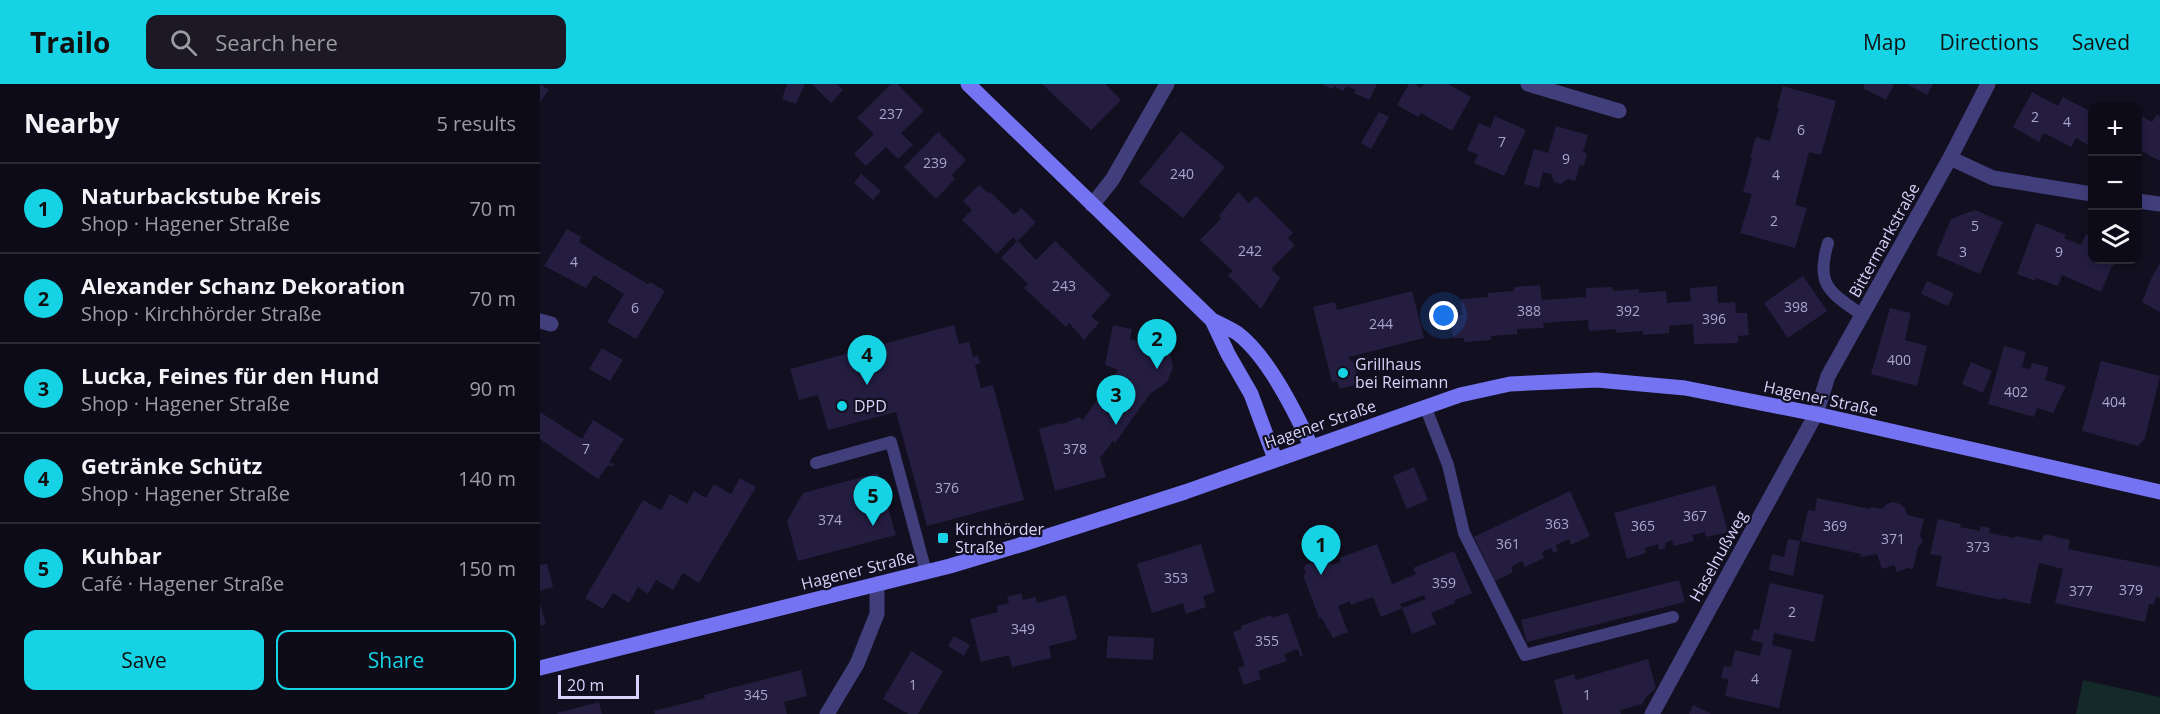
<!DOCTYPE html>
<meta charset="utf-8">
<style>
:root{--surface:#0e0b18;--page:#1c1925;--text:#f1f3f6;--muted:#9b9ba2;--line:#2e2b37;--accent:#15d3e4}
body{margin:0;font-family:"Open Sans",sans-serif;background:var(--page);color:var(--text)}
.controls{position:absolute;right:18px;top:18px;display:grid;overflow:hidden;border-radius:12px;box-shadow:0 3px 9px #0003}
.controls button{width:54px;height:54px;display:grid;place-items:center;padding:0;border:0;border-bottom:2px solid var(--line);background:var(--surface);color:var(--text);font:30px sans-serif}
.scale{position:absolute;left:18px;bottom:15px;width:81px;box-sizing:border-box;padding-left:6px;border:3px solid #d7d3fb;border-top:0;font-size:16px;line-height:21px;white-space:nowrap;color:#d7d3fb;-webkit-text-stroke:4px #120f20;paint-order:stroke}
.you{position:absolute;left:904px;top:232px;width:21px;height:21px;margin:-15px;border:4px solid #fff;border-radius:50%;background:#1a73e8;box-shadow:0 0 0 9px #1a73e833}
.badge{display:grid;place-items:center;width:39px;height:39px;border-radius:50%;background:var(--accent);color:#111;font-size:20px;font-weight:700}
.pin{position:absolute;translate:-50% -50px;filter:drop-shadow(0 2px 3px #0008)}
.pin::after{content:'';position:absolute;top:32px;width:21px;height:18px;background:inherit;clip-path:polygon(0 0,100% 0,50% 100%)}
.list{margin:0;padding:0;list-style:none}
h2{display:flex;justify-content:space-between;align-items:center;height:78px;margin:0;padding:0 24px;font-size:26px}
h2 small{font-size:20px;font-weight:400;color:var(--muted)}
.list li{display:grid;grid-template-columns:39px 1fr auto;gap:18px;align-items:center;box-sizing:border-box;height:90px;padding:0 24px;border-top:2px solid var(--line)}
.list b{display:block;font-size:22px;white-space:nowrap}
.list p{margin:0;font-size:20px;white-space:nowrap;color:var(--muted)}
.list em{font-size:20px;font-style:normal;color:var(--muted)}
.actions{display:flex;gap:12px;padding:18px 24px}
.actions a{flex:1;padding:14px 0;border:2px solid var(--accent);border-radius:12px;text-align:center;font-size:21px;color:var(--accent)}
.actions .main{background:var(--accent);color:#111}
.icon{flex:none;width:33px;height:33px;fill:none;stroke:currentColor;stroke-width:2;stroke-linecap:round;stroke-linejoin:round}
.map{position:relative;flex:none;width:1620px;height:630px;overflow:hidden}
header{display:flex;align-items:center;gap:36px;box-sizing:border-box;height:84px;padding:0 30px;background:var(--accent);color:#111}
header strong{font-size:28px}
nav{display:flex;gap:33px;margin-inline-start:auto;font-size:21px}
.search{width:420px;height:54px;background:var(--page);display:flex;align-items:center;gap:15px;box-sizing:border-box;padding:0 21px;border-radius:12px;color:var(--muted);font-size:22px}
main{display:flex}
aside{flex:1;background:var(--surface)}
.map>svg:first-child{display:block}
</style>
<header>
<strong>Trailo</strong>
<div class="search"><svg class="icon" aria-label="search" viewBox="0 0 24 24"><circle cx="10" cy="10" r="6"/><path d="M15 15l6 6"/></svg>Search here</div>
<nav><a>Map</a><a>Directions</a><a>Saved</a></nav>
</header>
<main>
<aside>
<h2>Nearby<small>5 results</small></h2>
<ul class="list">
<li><span class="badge">1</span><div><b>Naturbackstube Kreis</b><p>Shop · Hagener Straße</p></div><em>70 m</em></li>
<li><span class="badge">2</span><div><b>Alexander Schanz Dekoration</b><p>Shop · Kirchhörder Straße</p></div><em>70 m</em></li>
<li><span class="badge">3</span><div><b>Lucka, Feines für den Hund</b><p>Shop · Hagener Straße</p></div><em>90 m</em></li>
<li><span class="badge">4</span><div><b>Getränke Schütz</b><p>Shop · Hagener Straße</p></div><em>140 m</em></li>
<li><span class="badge">5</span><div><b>Kuhbar</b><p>Café · Hagener Straße</p></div><em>150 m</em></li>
</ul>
<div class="actions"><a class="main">Save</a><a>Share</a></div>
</aside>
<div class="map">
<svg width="1620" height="630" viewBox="0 0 1620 630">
<rect width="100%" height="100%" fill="#120f20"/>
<path fill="#132a29" d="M 1543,596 L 1620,613 L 1620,630 L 1536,630 Z"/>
<path fill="#241d40" d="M 0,0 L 9,6 L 0,18 Z
M 247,0 L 265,0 L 256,20 L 242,15 Z
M 272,0 L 297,0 L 303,6 L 291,19 Z
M 351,0 L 357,0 L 384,27 L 361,49 L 373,61 L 358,75 L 346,63 L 326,82 L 314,70 L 334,50 L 317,34 Z
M 502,0 L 565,0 L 581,16 L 551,46 Z
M 782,0 L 837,0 L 829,16 L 814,9 L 816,6 L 807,2 L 803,7 L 794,2 L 792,5 Z
M 869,0 L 875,0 L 881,4 L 884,0 L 908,0 L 931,13 L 912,47 L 881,29 L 878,33 L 857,21 Z
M 1325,0 L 1354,0 L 1346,16 L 1323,4 Z
M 1367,0 L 1393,0 L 1387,11 Z
M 1243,2 L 1296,17 L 1281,71 L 1269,68 L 1255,121 L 1267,124 L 1255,164 L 1200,149 L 1212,110 L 1203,108 L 1212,74 L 1210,73 L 1216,53 L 1230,57 L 1239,24 L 1237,23 Z
M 1492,8 L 1518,22 L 1523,13 L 1550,27 L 1552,23 L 1552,63 L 1536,54 L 1531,63 L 1504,49 L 1499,58 L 1473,43 Z
M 839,28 L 849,33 L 831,65 L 821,59 Z
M 1598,30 L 1612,38 L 1617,30 L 1620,32 L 1620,77 L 1598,65 Z
M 955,32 L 986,46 L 964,92 L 934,79 L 938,71 L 927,66 L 939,39 L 950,44 Z
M 1016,42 L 1048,51 L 1043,68 L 1047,69 L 1044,82 L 1040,81 L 1035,97 L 1028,95 L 1021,100 L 1014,98 L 1011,90 L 1003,88 L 999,104 L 984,100 L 994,65 L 1008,69 Z
M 641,47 L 685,83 L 643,134 L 599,98 Z
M 398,48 L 426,76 L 412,91 L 415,95 L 396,115 L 364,83 Z
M 321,90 L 341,107 L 333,116 L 314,99 Z
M 439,101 L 448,109 L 450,108 L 474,131 L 481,124 L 496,138 L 478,157 L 496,176 L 515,157 L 571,211 L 551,232 L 559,239 L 544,256 L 529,239 L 526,243 L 484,204 L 488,200 L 461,174 L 477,157 L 473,153 L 457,170 L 422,136 L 432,126 L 423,117 Z
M 698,108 L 709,119 L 716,112 L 753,149 L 748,154 L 755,161 L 731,185 L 740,194 L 721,225 L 688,191 L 693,187 L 660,156 L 681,135 L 679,132 Z
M 1435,126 L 1463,138 L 1440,190 L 1396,171 L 1411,135 Z
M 1496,139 L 1526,151 L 1524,154 L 1541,161 L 1546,150 L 1552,153 L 1552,176 L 1576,176 L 1574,182 L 1572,182 L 1561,208 L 1522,191 L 1518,202 L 1496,194 L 1495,197 L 1477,190 Z
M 27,145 L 41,153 L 39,158 L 64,174 L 108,200 L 110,198 L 125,207 L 96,255 L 67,238 L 84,210 L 54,191 L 46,204 L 4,182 Z
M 1620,179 L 1620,228 L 1602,218 L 1612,193 Z
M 1263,192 L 1287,227 L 1248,254 L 1224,219 Z
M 1387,197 L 1414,209 L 1408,222 L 1381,210 Z
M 1000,201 L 1002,216 L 1046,213 L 1046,204 L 1072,203 L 1073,207 L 1099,205 L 1099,209 L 1126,207 L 1127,219 L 1151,217 L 1150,204 L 1177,202 L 1178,219 L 1195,218 L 1196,229 L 1207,229 L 1209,251 L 1198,252 L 1198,259 L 1154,260 L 1153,240 L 1129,242 L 1129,249 L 1103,251 L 1103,247 L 1076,249 L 1076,245 L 1049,247 L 1048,236 L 1003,239 L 1004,244 L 977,245 L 977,250 L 951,252 L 951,256 L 924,258 L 924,254 L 913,254 L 911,231 L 922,231 L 921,215 L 948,213 L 948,209 L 974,207 L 974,203 Z
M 872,207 L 884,254 L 809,273 L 810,277 L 813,276 L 819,300 L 799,305 L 797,297 L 792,298 L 773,223 L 795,218 L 797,226 Z
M 1350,224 L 1371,229 L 1365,256 L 1387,262 L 1377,302 L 1331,290 Z
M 414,241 L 419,260 L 429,258 L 433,273 L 438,272 L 440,279 L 435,281 L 441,304 L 453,301 L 484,416 L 387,442 L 356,328 L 288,346 L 278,311 L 259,316 L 250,285 Z
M 573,241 L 592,245 L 590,255 L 629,264 L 633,284 L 627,298 L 610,310 L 575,359 L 573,357 L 560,374 L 566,393 L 515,407 L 499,345 L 519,339 L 520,341 L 539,333 L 543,336 L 578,286 L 565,281 Z
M 1464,262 L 1486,268 L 1482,283 L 1490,285 L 1492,279 L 1509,283 L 1505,296 L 1526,302 L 1513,329 L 1497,324 L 1494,333 L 1448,320 Z
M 62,264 L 83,276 L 70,297 L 49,285 Z
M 1561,277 L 1620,292 L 1605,354 L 1598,362 L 1542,347 Z
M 1431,278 L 1452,287 L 1443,309 L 1422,300 Z
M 0,328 L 42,355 L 53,336 L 84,355 L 69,378 L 74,380 L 72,383 L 68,381 L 58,395 L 0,355 Z
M 874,383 L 888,416 L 867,425 L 853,392 Z
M 338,389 L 356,451 L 258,477 L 247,437 L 263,409 Z
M 200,394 L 216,403 L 159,499 L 143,489 L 133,506 L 116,496 L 108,510 L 98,503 L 89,519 L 73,509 L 63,525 L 45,514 L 103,416 L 121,426 L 130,410 L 147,420 L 154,407 L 166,414 L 174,400 L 191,410 Z
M 1175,401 L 1188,448 L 1166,453 L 1165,448 L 1152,451 L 1154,457 L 1134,462 L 1132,456 L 1125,459 L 1126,464 L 1119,466 L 1118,460 L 1105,464 L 1106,469 L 1087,475 L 1074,429 Z
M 1030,407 L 1050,452 L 1031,461 L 1029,455 L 1016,461 L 1018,467 L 1013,469 L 1011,464 L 1002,468 L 1004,474 L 985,483 L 982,477 L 971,483 L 973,488 L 955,497 L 934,453 Z
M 1277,414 L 1330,425 L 1331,423 L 1342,425 L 1347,420 L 1353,418 L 1360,420 L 1365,424 L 1367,431 L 1384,435 L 1380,452 L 1383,457 L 1378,463 L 1373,485 L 1368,484 L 1357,488 L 1354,481 L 1342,485 L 1337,470 L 1320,473 L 1321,470 L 1261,457 L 1268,426 L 1275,427 Z
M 1398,435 L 1421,440 L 1420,443 L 1440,447 L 1440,442 L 1450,444 L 1449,449 L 1475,454 L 1475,452 L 1502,457 L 1504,450 L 1530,456 L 1528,465 L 1620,483 L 1620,514 L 1616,513 L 1614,521 L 1609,520 L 1605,538 L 1515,519 L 1523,485 L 1499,479 L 1490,520 L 1462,514 L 1461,516 L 1396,502 L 1402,472 L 1390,470 Z
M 1248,455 L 1260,457 L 1253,492 L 1229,486 L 1232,470 L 1244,473 Z
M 661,460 L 675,508 L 663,512 L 666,523 L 646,530 L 643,519 L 612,529 L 597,480 Z
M 837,460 L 852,500 L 876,490 L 873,484 L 914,467 L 932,509 L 915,516 L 915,519 L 891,529 L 896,540 L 872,550 L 862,524 L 886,515 L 884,511 L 860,520 L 862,524 L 841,533 L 833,513 L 811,521 L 810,517 L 798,522 L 808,548 L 793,554 L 781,533 L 779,534 L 763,491 L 766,490 L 764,484 L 765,481 L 786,474 L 789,475 L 791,481 L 801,478 L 799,474 Z
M 7,480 L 13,503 L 0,507 L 0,481 Z
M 1139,496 L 1145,518 L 987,558 L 981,536 Z
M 1230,499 L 1284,511 L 1274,558 L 1234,549 L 1232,561 L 1252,566 L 1239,624 L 1185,612 L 1189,595 L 1181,594 L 1184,582 L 1191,583 L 1195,566 L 1220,572 L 1223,559 L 1211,556 L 1214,545 L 1219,546 Z
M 481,509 L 483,516 L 496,513 L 497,519 L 526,511 L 537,555 L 509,562 L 511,574 L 472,583 L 469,571 L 441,578 L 430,535 L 458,528 L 457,522 L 469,519 L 467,513 Z
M 0,520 L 6,540 L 0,542 Z
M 748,529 L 763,572 L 760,572 L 758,565 L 744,570 L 747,577 L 718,587 L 721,595 L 704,601 L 698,584 L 705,582 L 693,548 L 702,545 L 701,542 L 731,531 L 732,534 Z
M 414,552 L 430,561 L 424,572 L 408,562 Z
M 568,552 L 614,554 L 613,576 L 566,574 Z
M 371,567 L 403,587 L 378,630 L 368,630 L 343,615 Z
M 1108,575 L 1116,604 L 1107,612 L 1102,620 L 1080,626 L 1081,630 L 1023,630 L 1014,596 L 1034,590 L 1036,596 Z
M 261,586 L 267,612 L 244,618 L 247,630 L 115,630 L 114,627 L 165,614 L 164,611 Z
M 59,618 L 62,630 L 18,630 L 17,629 Z
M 1153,621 L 1172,630 L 1149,630 Z"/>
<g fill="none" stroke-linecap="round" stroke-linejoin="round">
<path stroke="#403f7b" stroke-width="12" d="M 1288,159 C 1275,202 1290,208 1322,231
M 885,322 L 908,381 L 924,449 L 985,571 L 1133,533
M 276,379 L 351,358 L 386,488"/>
<path stroke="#403f7b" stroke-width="15" d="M 988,0 L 1079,27
M 1410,74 L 1453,94 L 1552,110
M 1598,117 L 1620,120
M 552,121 L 572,96 L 627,0
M 0,237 L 11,240
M 287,630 L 317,580 L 337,530 L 337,500
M 1112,630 L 1276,330 L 1288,292 L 1410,74 L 1448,0"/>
<path stroke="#7473f2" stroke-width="15" d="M 428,0 L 672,236 C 680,240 689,244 697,249 C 728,272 755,327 771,362
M 672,236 L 688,270 L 711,310 L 735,375
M 0,584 L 410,482 L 483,460 L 645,408 L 920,311 L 970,300 L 1057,296 L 1145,304 L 1276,330 L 1620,408"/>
</g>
<g fill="#15d3e4" stroke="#120f20" stroke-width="2">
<circle cx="803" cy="289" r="6"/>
<circle cx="302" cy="322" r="6"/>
<rect x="397" y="448" width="12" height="12" rx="3"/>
</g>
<g text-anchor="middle" stroke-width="4.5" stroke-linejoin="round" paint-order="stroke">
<g font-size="14" fill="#aaa6cc">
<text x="351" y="35">237</text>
<text x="1495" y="38">2</text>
<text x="1527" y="43">4</text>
<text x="1261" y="51">6</text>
<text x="962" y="63">7</text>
<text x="1026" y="80">9</text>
<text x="395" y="84">239</text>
<text x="642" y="95">240</text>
<text x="1236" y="96">4</text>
<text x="1234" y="142">2</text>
<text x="1435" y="147">5</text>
<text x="710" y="172">242</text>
<text x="1423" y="173">3</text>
<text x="1519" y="173">9</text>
<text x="34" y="183">4</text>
<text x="524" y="207">243</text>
<text x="1256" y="228">398</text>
<text x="95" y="229">6</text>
<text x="989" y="232">388</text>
<text x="1088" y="232">392</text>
<text x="1174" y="240">396</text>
<text x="841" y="245">244</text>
<text x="1359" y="281">400</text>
<text x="1476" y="313">402</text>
<text x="1574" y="323">404</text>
<text x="46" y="370">7</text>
<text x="535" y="370">378</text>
<text x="407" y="409">376</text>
<text x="1155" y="437">367</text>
<text x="290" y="441">374</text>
<text x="1017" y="445">363</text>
<text x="1103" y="447">365</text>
<text x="1295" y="447">369</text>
<text x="1353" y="460">371</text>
<text x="968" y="465">361</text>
<text x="1438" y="468">373</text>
<text x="636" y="499">353</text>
<text x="904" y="504">359</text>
<text x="1591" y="511">379</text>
<text x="1541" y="512">377</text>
<text x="1252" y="533">2</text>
<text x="483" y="550">349</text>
<text x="727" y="562">355</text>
<text x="1215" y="600">4</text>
<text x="373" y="606">1</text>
<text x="216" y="616">345</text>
<text x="1047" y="616">1</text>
</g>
<g font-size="16" fill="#d7d3fb" stroke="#120f20">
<text transform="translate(1344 156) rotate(-61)" y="6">Bittermarkstraße</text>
<text transform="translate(1281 314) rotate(12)" y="6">Hagener Straße</text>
<text transform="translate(780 340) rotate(-19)" y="6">Hagener Straße</text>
<text transform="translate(1178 472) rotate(-61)" y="6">Haselnußweg</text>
<text transform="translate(318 486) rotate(-14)" y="6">Hagener Straße</text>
</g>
<g font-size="16" fill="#d7d3fb" stroke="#120f20" text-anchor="start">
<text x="815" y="286">Grillhaus<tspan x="815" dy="18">bei Reimann</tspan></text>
<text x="314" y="328">DPD</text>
<text x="415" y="451">Kirchhörder<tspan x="415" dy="18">Straße</tspan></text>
</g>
</g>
</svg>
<div class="controls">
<button>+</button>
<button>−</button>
<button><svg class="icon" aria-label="layers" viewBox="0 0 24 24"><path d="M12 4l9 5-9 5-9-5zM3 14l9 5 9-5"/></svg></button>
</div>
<div class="scale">20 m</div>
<div class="you"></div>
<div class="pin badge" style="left:781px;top:491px">1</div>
<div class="pin badge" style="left:617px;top:285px">2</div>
<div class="pin badge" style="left:576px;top:341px">3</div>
<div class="pin badge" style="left:327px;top:301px">4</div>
<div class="pin badge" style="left:333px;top:442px">5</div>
</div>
</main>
